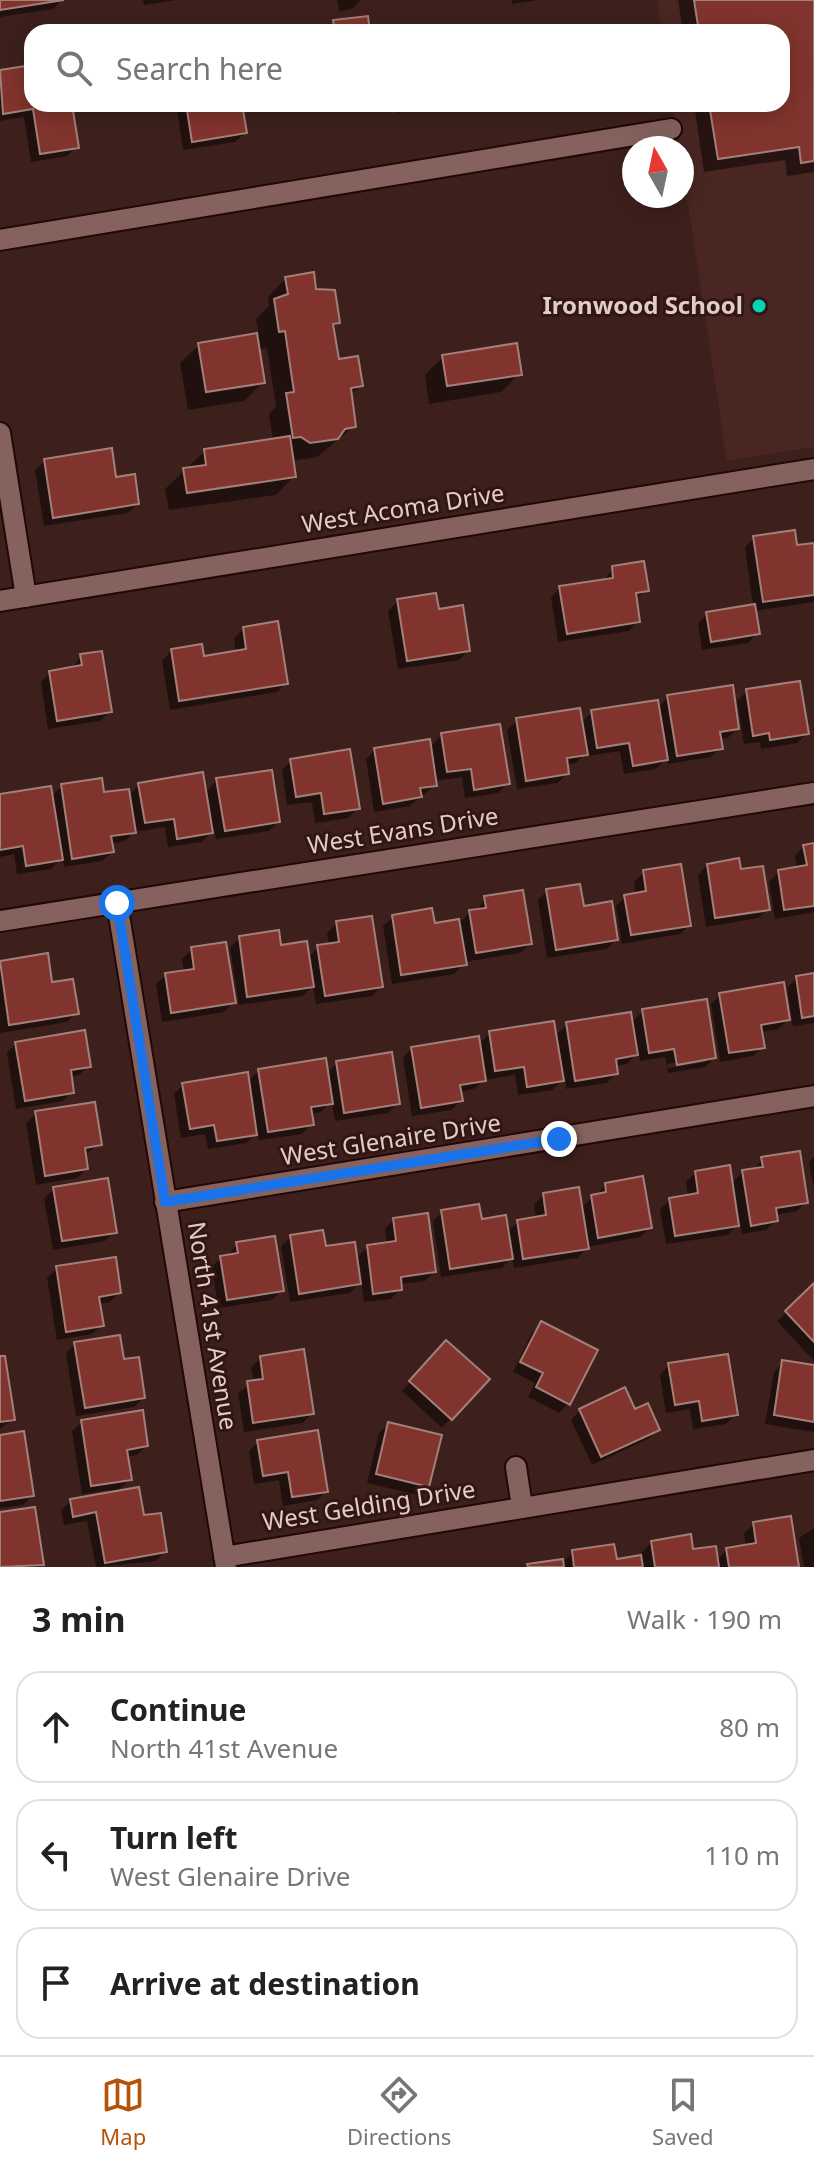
<!DOCTYPE html>
<meta charset="utf-8">
<style>
:root{--surface:#fff;--page:#f6f6f6;--text:#222;--muted:#767676;--line:#e0e0e0;--accent:#b45309}
body{margin:0;font-family:"Noto Sans",sans-serif;background:var(--page);color:var(--text)}
.compass{position:absolute;left:622px;top:136px;width:72px;height:72px;border-radius:50%;background:var(--surface);box-shadow:0 4px 20px #0003;rotate:351deg}
.stop{position:absolute;width:24px;height:24px;margin:-18px;border:6px solid #1a73e8;border-radius:50%;background:#fff}
.stop.end{background:#1a73e8;border-color:#fff;box-shadow:0 2px 8px #0008}
.list{margin:0;padding:0;list-style:none}
h2{display:flex;justify-content:space-between;align-items:center;height:104px;margin:0;padding:0 32px;font-size:34px}
h2 small{font-size:26px;font-weight:400;color:var(--muted)}
.list li{display:grid;grid-template-columns:52px 1fr auto;gap:24px;align-items:center;box-sizing:border-box;height:112px;margin:0 16px 16px;padding:0 16px;border:2px solid var(--line);border-radius:24px}
.list b{display:block;font-size:30px;white-space:nowrap}
.list p{margin:0;font-size:26px;white-space:nowrap;color:var(--muted)}
.list em{font-size:26px;font-style:normal;color:var(--muted)}
.icon{flex:none;width:44px;height:44px;fill:none;stroke:currentColor;stroke-width:2;stroke-linecap:round;stroke-linejoin:round}
.map{position:relative;flex:none;width:814px;height:1567px;overflow:hidden}
.search{position:absolute;background:var(--surface);box-shadow:0 4px 20px #0003;left:24px;right:24px;top:24px;height:88px;display:flex;align-items:center;gap:20px;box-sizing:border-box;padding:0 28px;border-radius:24px;color:var(--muted);font-size:30px}
.sheet{height:488px;background:var(--surface)}
nav{display:flex;justify-content:space-around;align-items:center;box-sizing:border-box;height:112px;border-top:2px solid var(--line);background:var(--surface);font-size:22px;color:var(--muted)}
nav a{display:grid;justify-items:center;gap:4px}
nav .on{color:var(--accent)}
.map>svg:first-child{display:block}
</style>
<div class="map">
<svg width="814" height="1567" viewBox="0 0 814 1567">
<rect width="100%" height="100%" fill="#3d201c"/>
<path fill="#4a2622" d="M 657,0 L 814,0 L 814,447 L 727,461 L 673,104 L 782,104 L 782,32 L 662,32 Z"/>
<path fill="#0007" fill-rule="evenodd" d="M 0,0 L 62,0 L 53,9 L 0,17 Z
M 143,0 L 176,0 L 144,5 Z
M 337,0 L 361,0 L 352,9 L 339,11 Z
M 512,0 L 538,0 L 512,4 Z
M 678,0 L 814,0 L 814,172 L 787,176 L 785,160 L 704,172 L 694,104 L 782,104 L 782,32 L 683,32 Z
M 334,22 L 368,32 L 325,32 Z
M 32,67 L 32,104 L 70,104 L 76,147 L 67,156 L 31,162 L 24,117 L 0,121 L 0,72 Z
M 180,104 L 240,104 L 245,133 L 235,142 L 183,150 L 177,108 Z
M 396,104 L 443,104 L 439,108 L 397,113 Z
M 445,104 L 465,104 L 445,108 Z
M 286,278 L 315,291 L 338,322 L 332,328 L 337,361 L 361,385 L 350,396 L 354,426 L 317,457 L 292,461 L 294,476 L 276,495 L 169,510 L 165,489 L 205,451 L 273,441 L 269,414 L 276,407 L 267,348 L 258,350 L 263,382 L 244,401 L 188,410 L 180,363 L 199,345 L 259,335 L 256,319 L 269,306 L 268,297 Z
M 443,357 L 519,374 L 501,392 L 429,404 L 425,375 Z
M 45,461 L 114,479 L 137,504 L 128,513 L 44,526 L 35,470 Z
M 754,538 L 795,547 L 814,545 L 814,602 L 754,611 L 757,633 L 748,643 L 702,650 L 698,623 L 707,614 L 753,606 L 745,547 Z
M 613,568 L 647,590 L 635,600 L 638,621 L 629,631 L 558,642 L 551,597 L 560,588 L 604,581 Z
M 398,601 L 437,611 L 468,650 L 459,660 L 398,669 L 388,611 Z
M 243,629 L 286,683 L 277,692 L 170,710 L 162,661 L 171,651 L 202,658 L 236,653 L 234,638 Z
M 81,656 L 110,712 L 100,721 L 48,729 L 41,682 L 50,673 L 72,669 Z
M 747,691 L 807,733 L 797,743 L 761,749 L 760,742 L 744,744 L 737,701 Z
M 668,697 L 737,728 L 728,738 L 719,739 L 721,748 L 711,757 L 668,764 L 667,758 L 656,769 L 624,774 L 620,751 L 588,756 L 587,752 L 576,763 L 566,765 L 567,773 L 558,783 L 517,789 L 507,730 L 517,720 L 581,723 L 592,712 L 657,708 Z
M 442,735 L 507,784 L 498,793 L 465,798 L 462,777 L 435,781 L 435,785 L 410,806 L 374,812 L 366,759 L 375,750 L 429,748 Z
M 291,761 L 358,808 L 348,818 L 315,823 L 312,802 L 287,805 L 282,770 Z
M 217,780 L 278,822 L 269,831 L 216,839 L 214,829 L 202,842 L 168,847 L 165,827 L 134,832 L 125,841 L 111,844 L 112,852 L 102,861 L 64,867 L 62,858 L 51,869 L 17,874 L 14,854 L 0,857 L 0,796 L 51,797 L 62,786 L 128,796 L 139,785 L 205,793 Z
M 814,845 L 814,912 L 775,919 L 769,882 L 779,872 L 797,869 L 795,856 L 804,846 Z
M 707,865 L 739,871 L 768,909 L 758,918 L 706,927 L 698,875 Z
M 644,872 L 689,925 L 680,934 L 622,944 L 616,906 L 625,897 L 636,895 L 634,882 Z
M 547,891 L 582,908 L 616,939 L 607,949 L 547,958 L 538,900 Z
M 485,898 L 530,944 L 520,953 L 464,962 L 455,974 L 392,984 L 383,926 L 393,917 L 433,925 L 458,924 L 470,912 L 477,911 Z
M 337,923 L 381,986 L 372,996 L 316,1004 L 313,986 L 303,996 L 239,1005 L 230,948 L 239,938 L 308,958 L 318,947 L 329,946 L 327,933 Z
M 192,949 L 233,1002 L 224,1012 L 162,1022 L 156,984 L 166,975 L 184,972 L 182,959 Z
M 0,963 L 51,985 L 77,1013 L 67,1022 L 0,1033 Z
M 814,976 L 814,1023 L 793,1026 L 787,988 L 797,978 Z
M 720,995 L 788,1020 L 778,1029 L 760,1032 L 763,1047 L 753,1056 L 720,1062 L 711,1004 Z
M 643,1011 L 714,1058 L 705,1067 L 668,1073 L 665,1057 L 640,1061 L 638,1052 L 627,1064 L 615,1066 L 616,1073 L 607,1083 L 566,1089 L 565,1077 L 552,1090 L 518,1095 L 515,1075 L 484,1080 L 474,1089 L 459,1092 L 461,1101 L 451,1110 L 412,1116 L 403,1058 L 412,1048 L 478,1045 L 490,1033 L 555,1036 L 567,1024 L 631,1023 ZM 706,1058 L 706,1062 L 667,1068 L 666,1064 Z
M 16,1043 L 89,1066 L 79,1075 L 70,1077 L 72,1092 L 63,1101 L 16,1109 L 7,1053 Z
M 337,1063 L 398,1103 L 388,1113 L 335,1121 L 332,1101 L 321,1112 L 310,1114 L 311,1124 L 302,1134 L 259,1140 L 258,1132 L 246,1143 L 208,1149 L 205,1134 L 181,1138 L 174,1094 L 183,1085 L 247,1082 L 259,1071 L 326,1074 Z
M 36,1113 L 100,1144 L 84,1155 L 86,1169 L 77,1178 L 36,1185 L 26,1123 Z
M 814,1157 L 814,1189 L 809,1162 Z
M 762,1159 L 806,1202 L 797,1211 L 775,1215 L 776,1221 L 766,1230 L 742,1234 L 740,1222 L 728,1235 L 666,1244 L 660,1209 L 670,1200 L 688,1197 L 686,1182 L 695,1173 L 731,1184 L 743,1172 L 753,1171 Z
M 606,1185 L 650,1228 L 640,1237 L 587,1247 L 578,1258 L 514,1268 L 512,1257 L 502,1268 L 441,1277 L 433,1221 L 442,1212 L 507,1232 L 518,1222 L 536,1219 L 534,1204 L 544,1195 L 581,1208 Z
M 54,1189 L 114,1232 L 105,1241 L 53,1250 L 44,1198 Z
M 394,1219 L 434,1272 L 425,1281 L 400,1284 L 400,1289 L 391,1299 L 364,1302 L 361,1281 L 350,1293 L 290,1302 L 281,1246 L 291,1237 L 355,1259 L 368,1247 L 387,1244 L 385,1229 Z
M 237,1244 L 282,1290 L 272,1300 L 218,1308 L 212,1267 L 221,1258 L 228,1256 Z
M 57,1268 L 119,1292 L 110,1302 L 98,1304 L 102,1325 L 92,1334 L 57,1340 L 47,1278 Z
M 814,1286 L 814,1361 L 777,1321 Z
M 542,1323 L 569,1403 L 559,1413 L 528,1397 L 535,1383 L 513,1372 L 532,1333 Z
M 75,1344 L 122,1362 L 143,1398 L 134,1407 L 76,1416 L 66,1353 Z
M 437,1352 L 451,1418 L 442,1428 L 402,1391 Z
M 0,1358 L 13,1419 L 0,1429 Z
M 261,1358 L 312,1413 L 303,1423 L 244,1432 L 238,1393 L 254,1382 L 251,1367 Z
M 783,1362 L 814,1367 L 814,1432 L 765,1424 L 774,1372 Z
M 669,1365 L 735,1415 L 726,1424 L 693,1429 L 690,1409 L 666,1413 L 660,1375 Z
M 580,1410 L 658,1430 L 648,1439 L 592,1465 L 571,1420 Z
M 82,1422 L 146,1446 L 137,1455 L 126,1457 L 130,1479 L 116,1493 L 142,1518 L 165,1551 L 156,1561 L 96,1567 L 87,1521 L 64,1525 L 61,1510 L 71,1501 L 109,1494 L 109,1490 L 82,1494 L 72,1431 Z
M 389,1424 L 427,1486 L 418,1495 L 367,1483 L 379,1433 Z
M 0,1437 L 32,1495 L 23,1505 L 0,1508 Z
M 258,1442 L 326,1491 L 317,1500 L 283,1506 L 279,1480 L 254,1484 L 249,1451 Z
M 0,1514 L 42,1565 L 40,1567 L 0,1567 Z
M 754,1524 L 797,1567 L 528,1567 L 562,1563 L 573,1552 L 615,1561 L 643,1557 L 642,1552 L 652,1542 L 716,1561 L 727,1550 L 746,1546 L 744,1533 Z
M 814,1528 L 814,1567 L 804,1567 L 799,1538 Z"/>
<path fill="#81342d" stroke="#a37f79" stroke-width="2" d="M 0,0 L 64,0 L 0,10 Z
M 694,0 L 814,0 L 814,161 L 801,163 L 799,147 L 718,159 L 709,104 L 782,104 L 782,32 L 699,32 Z
M 368,16 L 370,32 L 335,32 L 333,20 Z
M 32,65 L 32,104 L 72,104 L 79,148 L 40,154 L 33,109 L 3,114 L 0,70 Z
M 186,104 L 242,104 L 247,133 L 192,142 Z
M 314,272 L 316,289 L 335,290 L 340,323 L 333,324 L 339,359 L 358,356 L 363,386 L 351,388 L 356,427 L 345,429 L 338,439 L 310,443 L 301,437 L 293,438 L 286,393 L 294,392 L 285,331 L 279,332 L 274,299 L 288,294 L 285,277 Z
M 257,333 L 265,383 L 206,392 L 198,343 Z
M 517,343 L 522,375 L 447,386 L 442,355 Z
M 290,436 L 296,477 L 187,493 L 183,468 L 206,465 L 204,449 Z
M 112,448 L 116,477 L 135,474 L 139,504 L 53,518 L 44,459 Z
M 795,530 L 797,545 L 814,543 L 814,595 L 763,602 L 753,536 Z
M 644,561 L 649,591 L 636,593 L 640,622 L 567,634 L 559,586 L 613,578 L 612,566 Z
M 436,593 L 439,609 L 463,605 L 470,651 L 407,661 L 397,599 Z
M 755,604 L 760,634 L 711,642 L 706,612 Z
M 278,621 L 288,684 L 179,701 L 171,649 L 202,644 L 204,656 L 246,649 L 243,627 Z
M 102,651 L 112,712 L 57,721 L 49,671 L 82,665 L 80,654 Z
M 800,681 L 809,734 L 770,740 L 769,733 L 753,736 L 746,689 Z
M 733,685 L 739,729 L 720,732 L 723,749 L 677,756 L 667,695 Z
M 658,700 L 668,760 L 633,766 L 629,743 L 597,748 L 591,710 Z
M 580,708 L 588,755 L 567,758 L 569,774 L 526,781 L 516,718 Z
M 500,724 L 510,784 L 474,790 L 471,769 L 447,772 L 441,733 Z
M 430,739 L 437,786 L 420,788 L 422,797 L 383,804 L 374,748 Z
M 350,749 L 360,809 L 324,814 L 321,793 L 296,797 L 290,759 Z
M 272,770 L 280,822 L 225,831 L 216,778 Z
M 203,772 L 213,833 L 177,839 L 174,819 L 145,823 L 138,783 Z
M 102,778 L 104,792 L 129,789 L 136,833 L 111,836 L 114,852 L 72,859 L 61,784 Z
M 51,786 L 63,860 L 26,866 L 23,846 L 0,850 L 0,794 Z
M 814,843 L 814,906 L 784,910 L 778,870 L 807,865 L 803,845 Z
M 739,858 L 741,869 L 763,866 L 770,910 L 715,918 L 707,864 Z
M 681,864 L 691,926 L 631,935 L 624,895 L 646,891 L 643,870 Z
M 580,884 L 584,906 L 612,901 L 618,940 L 556,950 L 546,889 Z
M 523,890 L 532,944 L 476,953 L 469,910 L 486,908 L 484,896 Z
M 432,908 L 435,923 L 459,919 L 467,965 L 401,975 L 392,915 Z
M 372,916 L 383,987 L 325,996 L 317,945 L 339,942 L 336,921 Z
M 279,930 L 281,945 L 307,941 L 314,987 L 247,997 L 239,936 Z
M 226,942 L 236,1003 L 171,1013 L 165,973 L 194,969 L 191,947 Z
M 48,953 L 52,982 L 73,979 L 79,1014 L 9,1025 L 0,961 Z
M 814,973 L 814,1016 L 802,1018 L 796,976 Z
M 784,982 L 790,1020 L 761,1025 L 765,1048 L 729,1053 L 719,993 Z
M 707,999 L 716,1058 L 677,1065 L 674,1049 L 649,1053 L 642,1009 Z
M 631,1012 L 638,1055 L 616,1059 L 618,1074 L 575,1081 L 566,1022 Z
M 554,1021 L 564,1081 L 527,1087 L 524,1067 L 495,1071 L 489,1031 Z
M 85,1030 L 91,1067 L 71,1070 L 74,1093 L 25,1101 L 15,1042 Z
M 479,1036 L 486,1081 L 460,1085 L 463,1101 L 421,1108 L 411,1047 Z
M 392,1052 L 400,1104 L 344,1113 L 336,1061 Z
M 326,1058 L 333,1104 L 311,1107 L 314,1125 L 268,1132 L 258,1069 Z
M 248,1072 L 257,1135 L 217,1141 L 214,1125 L 190,1129 L 182,1083 Z
M 95,1102 L 102,1145 L 85,1148 L 88,1169 L 45,1176 L 35,1111 Z
M 800,1151 L 808,1203 L 776,1208 L 778,1221 L 751,1226 L 742,1170 L 763,1167 L 761,1157 Z
M 730,1165 L 739,1226 L 675,1236 L 669,1198 L 698,1193 L 695,1171 Z
M 643,1176 L 652,1228 L 598,1238 L 591,1195 L 606,1192 L 605,1183 Z
M 108,1178 L 117,1233 L 62,1241 L 53,1187 Z
M 579,1187 L 589,1249 L 523,1259 L 517,1220 L 546,1215 L 543,1193 Z
M 479,1204 L 482,1219 L 506,1215 L 513,1259 L 450,1269 L 441,1210 Z
M 428,1213 L 436,1272 L 401,1277 L 402,1290 L 373,1294 L 367,1245 L 396,1241 L 393,1218 Z
M 323,1230 L 326,1246 L 355,1242 L 361,1284 L 299,1294 L 290,1235 Z
M 275,1236 L 284,1291 L 227,1300 L 220,1256 L 238,1253 L 236,1242 Z
M 116,1257 L 121,1293 L 99,1297 L 104,1326 L 66,1332 L 56,1266 Z
M 814,1283 L 814,1342 L 785,1311 Z
M 541,1321 L 598,1350 L 570,1405 L 536,1387 L 543,1373 L 520,1362 Z
M 120,1335 L 124,1359 L 139,1357 L 145,1398 L 85,1408 L 74,1342 Z
M 446,1340 L 490,1379 L 452,1420 L 409,1381 Z
M 304,1349 L 314,1414 L 253,1423 L 247,1381 L 263,1379 L 260,1356 Z
M 728,1354 L 738,1415 L 702,1421 L 699,1401 L 675,1405 L 668,1363 Z
M 0,1356 L 5,1356 L 15,1420 L 0,1422 Z
M 782,1360 L 814,1365 L 814,1422 L 774,1415 Z
M 625,1387 L 635,1409 L 648,1403 L 660,1430 L 601,1457 L 579,1409 Z
M 143,1410 L 148,1446 L 127,1450 L 132,1480 L 91,1486 L 81,1420 Z
M 388,1422 L 442,1435 L 429,1487 L 376,1474 Z
M 318,1430 L 328,1492 L 292,1497 L 288,1472 L 263,1476 L 257,1440 Z
M 24,1431 L 34,1496 L 0,1501 L 0,1435 Z
M 139,1487 L 144,1515 L 161,1513 L 167,1552 L 105,1563 L 96,1512 L 73,1517 L 70,1499 Z
M 35,1507 L 44,1565 L 0,1567 L 0,1512 Z
M 791,1516 L 799,1567 L 729,1567 L 726,1548 L 756,1543 L 753,1522 Z
M 691,1534 L 693,1549 L 716,1546 L 719,1567 L 655,1567 L 651,1541 Z
M 614,1544 L 617,1559 L 641,1555 L 643,1567 L 574,1567 L 572,1550 Z
M 563,1559 L 564,1567 L 528,1567 L 527,1564 Z"/>
<g fill="none" stroke-linecap="round" stroke-linejoin="round">
<g stroke="#220806" stroke-width="24">
<path id="minor" d="M 0,240 L 671,129
M 0,433 L 26,597
M 0,601 L 814,469
M 117,903 L 226,1567
M 0,921 L 814,793
M 165,1202 L 814,1096
M 516,1467 L 522,1507
M 224,1557 L 814,1460"/>
</g>
<use href="#minor" stroke="#85625d" stroke-width="20"/>
</g>
<g fill="none" stroke-linecap="round" stroke-linejoin="round">
<path stroke="#1a73e8" stroke-width="10" d="M 117,903 L 165,1202 L 559,1139"/>
</g>
<circle fill="#00d5b7" stroke="#321613" stroke-width="3" cx="759" cy="306" r="8"/>
<g text-anchor="middle" stroke-width="6" stroke-linejoin="round" paint-order="stroke">
<g font-size="24" font-weight="bold" fill="#e0ccc9" stroke="#321613" text-anchor="end">
<text x="743" y="314">Ironwood School</text>
</g>
<g font-size="24" fill="#e0ccc9" stroke="#321613">
<text transform="translate(403 509) rotate(-9)" y="8">West Acoma Drive</text>
<text transform="translate(403 831) rotate(-9)" y="8">West Evans Drive</text>
<text transform="translate(391 1140) rotate(-9)" y="8">West Glenaire Drive</text>
<text transform="translate(212 1326) rotate(81)" y="8">North 41st Avenue</text>
<text transform="translate(369 1506) rotate(-9)" y="8">West Gelding Drive</text>
</g>
</g>
</svg>
<svg class="compass" viewBox="-18 -18 36 36"><path d="M0-13l5 13h-10z" fill="#e53935"/><path d="M0 13l5-13h-10z" fill="#767676"/></svg>
<div class="stop" style="left:117px;top:903px"></div>
<div class="stop end" style="left:559px;top:1139px"></div>
<div class="search"><svg class="icon" aria-label="search" viewBox="0 0 24 24"><circle cx="10" cy="10" r="6"/><path d="M15 15l6 6"/></svg>Search here</div>
</div>
<section class="sheet">
<h2>3 min<small>Walk · 190 m</small></h2>
<ul class="list">
<li><svg class="icon" aria-label="ahead" viewBox="0 0 24 24"><path d="M12 20V5M6 11l6-6 6 6"/></svg><div><b>Continue</b><p>North 41st Avenue</p></div><em>80 m</em></li>
<li><svg class="icon" aria-label="left" viewBox="0 0 24 24"><path d="M17 20v-9H6M10 6l-5 5 5 5"/></svg><div><b>Turn left</b><p>West Glenaire Drive</p></div><em>110 m</em></li>
<li><svg class="icon" aria-label="arrive" viewBox="0 0 24 24"><path d="M6 21V4h12l-3 4 3 4H6"/></svg><div><b>Arrive at destination</b></div></li>
</ul>
</section>
<nav>
<a class="on"><svg class="icon" aria-label="map" viewBox="0 0 24 24"><path d="M3 6l6-2 6 2 6-2v14l-6 2-6-2-6 2zM9 4v14M15 6v14"/></svg>Map</a>
<a><svg class="icon" aria-label="directions" viewBox="0 0 24 24"><path d="M12 3l9 9-9 9-9-9zM9 14v-3h6M13 9l2 2-2 2"/></svg>Directions</a>
<a><svg class="icon" aria-label="saved" viewBox="0 0 24 24"><path d="M7 4h10v16l-5-4-5 4z"/></svg>Saved</a>
</nav>
